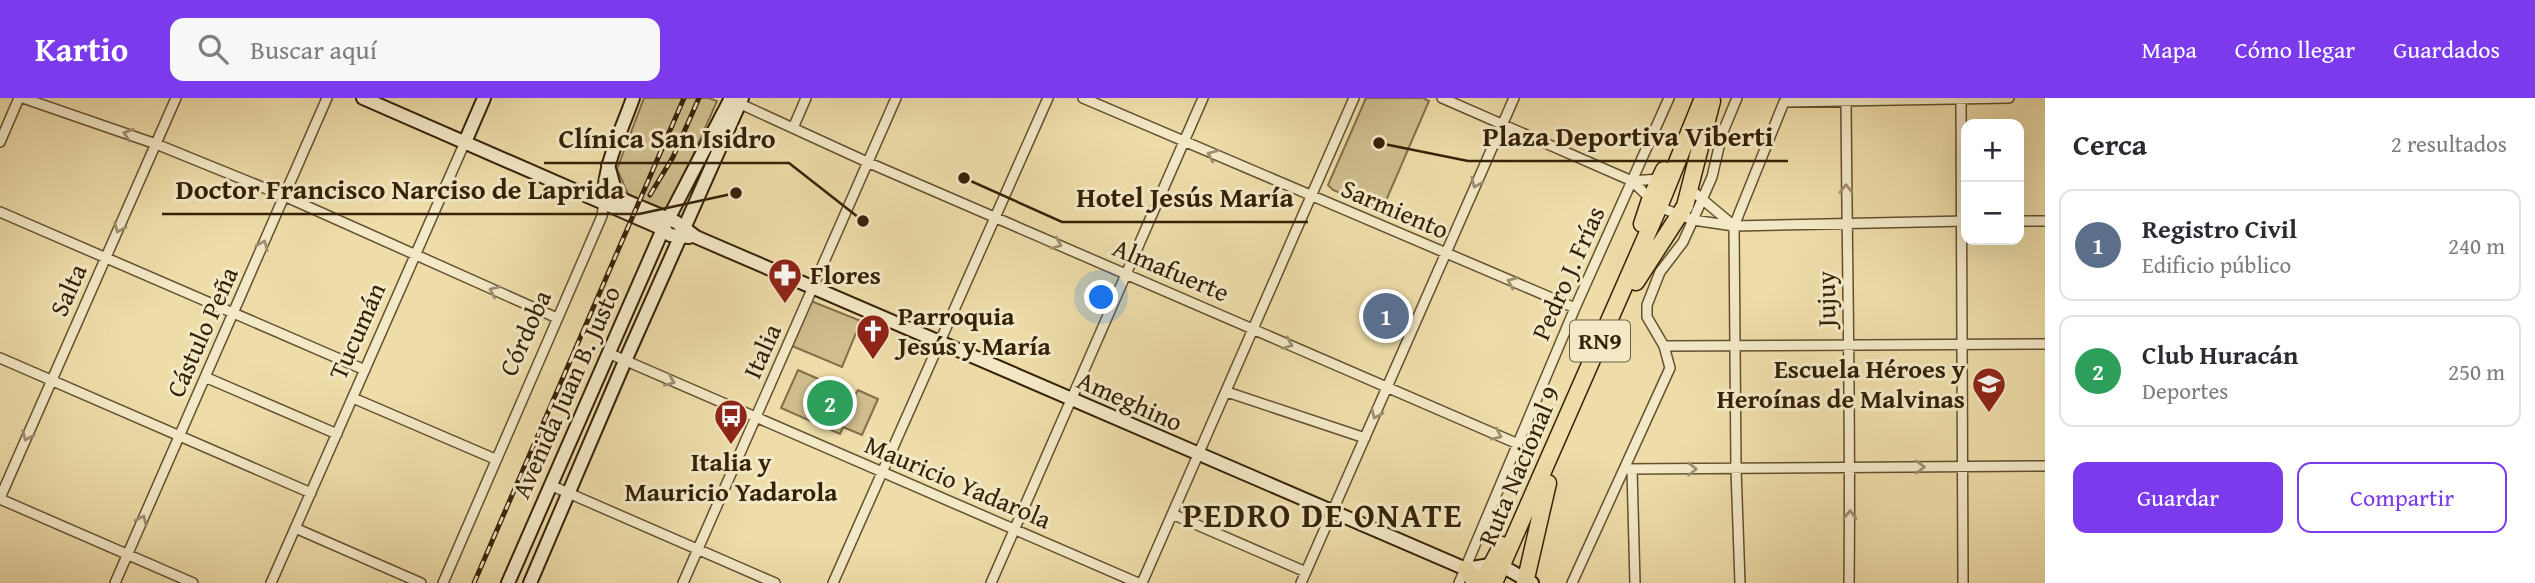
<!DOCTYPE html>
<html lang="es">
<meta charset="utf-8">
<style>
:root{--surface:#fff;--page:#f7f7f7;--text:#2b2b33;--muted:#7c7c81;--line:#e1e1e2;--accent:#7c3aed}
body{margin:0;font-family:"Gentium Book Plus",serif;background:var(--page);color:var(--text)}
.controls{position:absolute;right:21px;top:21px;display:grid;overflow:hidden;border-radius:14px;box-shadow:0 7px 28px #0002}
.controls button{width:63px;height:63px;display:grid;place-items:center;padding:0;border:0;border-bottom:2px solid var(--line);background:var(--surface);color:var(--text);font:35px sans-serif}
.you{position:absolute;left:1102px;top:200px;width:24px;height:24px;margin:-18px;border:5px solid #fff;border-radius:50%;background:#1a73e8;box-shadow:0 0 0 10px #1a73e833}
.badge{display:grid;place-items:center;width:46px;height:46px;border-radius:50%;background:var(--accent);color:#fff;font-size:23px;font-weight:700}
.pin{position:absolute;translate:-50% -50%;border:4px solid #fff;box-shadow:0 2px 7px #0006}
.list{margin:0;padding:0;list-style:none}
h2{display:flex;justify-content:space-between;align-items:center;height:91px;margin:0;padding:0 28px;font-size:30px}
h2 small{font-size:23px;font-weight:400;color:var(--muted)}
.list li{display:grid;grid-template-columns:46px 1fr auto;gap:21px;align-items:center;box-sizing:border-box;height:112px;margin:0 14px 14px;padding:0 14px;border:2px solid var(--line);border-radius:14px}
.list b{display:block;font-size:26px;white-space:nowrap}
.list p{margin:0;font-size:23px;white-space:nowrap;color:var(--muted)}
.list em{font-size:23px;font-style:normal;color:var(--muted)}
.actions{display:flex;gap:14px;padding:21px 28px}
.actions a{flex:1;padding:16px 0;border:2px solid var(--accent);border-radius:14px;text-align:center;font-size:24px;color:var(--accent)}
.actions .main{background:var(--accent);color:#fff}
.icon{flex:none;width:38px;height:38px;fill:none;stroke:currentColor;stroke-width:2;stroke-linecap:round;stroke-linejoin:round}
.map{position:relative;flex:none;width:2045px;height:485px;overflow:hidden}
header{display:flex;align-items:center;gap:42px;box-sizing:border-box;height:98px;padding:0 35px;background:var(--accent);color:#fff}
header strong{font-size:33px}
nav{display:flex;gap:38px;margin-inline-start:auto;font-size:24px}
.search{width:490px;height:63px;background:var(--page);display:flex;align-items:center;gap:18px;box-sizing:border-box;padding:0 24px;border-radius:14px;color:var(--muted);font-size:26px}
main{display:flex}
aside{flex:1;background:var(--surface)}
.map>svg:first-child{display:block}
</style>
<header>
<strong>Kartio</strong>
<div class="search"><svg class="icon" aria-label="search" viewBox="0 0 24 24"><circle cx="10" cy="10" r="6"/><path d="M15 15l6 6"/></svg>Buscar aquí</div>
<nav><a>Mapa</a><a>Cómo llegar</a><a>Guardados</a></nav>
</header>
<main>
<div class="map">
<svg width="2045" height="485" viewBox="0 0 2045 485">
<rect width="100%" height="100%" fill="#eedda9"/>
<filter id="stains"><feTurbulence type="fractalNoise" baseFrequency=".00286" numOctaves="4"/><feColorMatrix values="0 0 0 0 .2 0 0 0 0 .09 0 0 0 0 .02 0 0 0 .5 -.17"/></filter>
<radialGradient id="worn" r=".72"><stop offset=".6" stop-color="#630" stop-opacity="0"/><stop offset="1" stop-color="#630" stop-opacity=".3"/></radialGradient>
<path fill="#cfbd8d" stroke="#826f4a" stroke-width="2" d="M 644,0 L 709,0 L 717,3 L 667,117 L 628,96 L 617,71 Z
M 1366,0 L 1423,0 L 1429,3 L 1382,112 L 1333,92 L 1328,87 Z
M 811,203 L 861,223 L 842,269 L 792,248 Z
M 798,272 L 855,297 L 858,292 L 878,301 L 862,337 L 843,329 L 840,336 L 781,310 Z"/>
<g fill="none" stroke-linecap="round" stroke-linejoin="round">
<g stroke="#635030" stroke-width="12">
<path id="street" d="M 23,0 L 156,46 L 284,98 L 557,220
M 1083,0 L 1575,210
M 1442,0 L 1632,83 L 1659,109 L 1693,122 L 1734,128 L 1966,123
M 1846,0 C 1847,162 1851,323 1849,485
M 1961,0 L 1963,485
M 734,3 L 867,64 L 1518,346
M 793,30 L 806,0
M 0,44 L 19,0
M 1632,83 L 1659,81
M 1690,91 L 1733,127
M 0,114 L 365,272
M 2019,123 L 2045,123
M 1664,248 L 2045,246
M 608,255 L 1138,485
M 0,260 L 311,395
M 205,279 L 337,336
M 1227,294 L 1365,340
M 353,300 L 495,361
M 1624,371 L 2045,368
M 1632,371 L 1635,485
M 550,387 L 775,485
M 0,400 L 176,0
M 0,401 L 193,485
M 1172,416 L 1306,474
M 295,430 L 421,485
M 115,485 L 327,0
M 271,485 L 465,44
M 443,485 L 602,118 L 604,104
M 683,485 L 896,0
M 833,485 L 1048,0
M 991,485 L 1203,0
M 1142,485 L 1354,0
M 1301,485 L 1514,0
M 1459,485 L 1575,210 L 1669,0
M 1572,485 L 1670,270 L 1664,248 L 1647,219 L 1647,207 L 1660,174 L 1683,144 L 1693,122 L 1712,79 L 1722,36 L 1737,0
M 1740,485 L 1736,371 L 1734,128 L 1784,4 L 2009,0"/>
</g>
<g stroke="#352107" stroke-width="16">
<path id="secondary" d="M 363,0 L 663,131 L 670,137 L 689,139
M 465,44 L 484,0
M 608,67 L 615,92 L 621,101 L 676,124 L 696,139 L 1466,471 L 1490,467 L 1502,468 L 1532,485
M 604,104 C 603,68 621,34 633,0
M 508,485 L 663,131 L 731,0
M 530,485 L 625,263 L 742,0"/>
</g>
<g stroke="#352107" stroke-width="19">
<path id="highway" d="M 1642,126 L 1650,102 L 1664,72
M 1636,184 L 1685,108 L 1712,3
M 1466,471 L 1476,485
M 1482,485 L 1502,447
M 1494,485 L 1659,109 L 1703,0
M 1525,485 L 1548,385"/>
</g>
<use href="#street" stroke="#f4e9c7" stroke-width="9"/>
<use href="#secondary" stroke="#f4e9c7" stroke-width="12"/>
<use href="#highway" stroke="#eedda9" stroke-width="16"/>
<g stroke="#352107" stroke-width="5">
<path id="rail" d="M 650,97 L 673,59 L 699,0
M 474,485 L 684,0"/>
</g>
<use href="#rail" stroke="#f4e9c7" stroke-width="2.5" stroke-dasharray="8" stroke-linecap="butt"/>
</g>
<defs><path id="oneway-chevron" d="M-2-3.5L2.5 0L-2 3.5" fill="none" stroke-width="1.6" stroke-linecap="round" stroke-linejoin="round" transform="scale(1.75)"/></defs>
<g stroke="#9e8f71">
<use href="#oneway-chevron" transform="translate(128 36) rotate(-161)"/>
<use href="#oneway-chevron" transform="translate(1212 57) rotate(-157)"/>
<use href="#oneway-chevron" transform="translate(1476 85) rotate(114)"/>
<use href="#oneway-chevron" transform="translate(1846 91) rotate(-90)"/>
<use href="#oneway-chevron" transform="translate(119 130) rotate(114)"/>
<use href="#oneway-chevron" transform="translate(1057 146) rotate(23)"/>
<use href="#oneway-chevron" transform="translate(263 147) rotate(-66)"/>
<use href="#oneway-chevron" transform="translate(1512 184) rotate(-157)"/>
<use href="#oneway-chevron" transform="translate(494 193) rotate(-156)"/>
<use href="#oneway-chevron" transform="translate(1288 246) rotate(23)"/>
<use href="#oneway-chevron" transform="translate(670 283) rotate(23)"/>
<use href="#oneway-chevron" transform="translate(1376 316) rotate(114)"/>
<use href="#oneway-chevron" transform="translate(1497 337) rotate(24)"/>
<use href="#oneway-chevron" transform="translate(27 338) rotate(114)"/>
<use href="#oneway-chevron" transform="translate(1920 369)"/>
<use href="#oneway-chevron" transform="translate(1692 371)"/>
<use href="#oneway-chevron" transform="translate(1850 417) rotate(-89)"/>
<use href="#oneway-chevron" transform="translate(142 422) rotate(-66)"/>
</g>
<defs>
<g id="pharmacy-pin" transform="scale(1.75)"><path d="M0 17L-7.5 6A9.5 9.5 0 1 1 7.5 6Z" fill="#8f2418" stroke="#f4e9c7"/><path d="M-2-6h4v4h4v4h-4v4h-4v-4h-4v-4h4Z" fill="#fff"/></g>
<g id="church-pin" transform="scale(1.75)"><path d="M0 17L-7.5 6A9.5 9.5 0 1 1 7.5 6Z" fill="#8f2418" stroke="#f4e9c7"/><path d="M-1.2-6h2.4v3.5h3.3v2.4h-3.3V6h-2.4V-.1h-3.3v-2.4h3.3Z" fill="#fff"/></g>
<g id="school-pin" transform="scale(1.75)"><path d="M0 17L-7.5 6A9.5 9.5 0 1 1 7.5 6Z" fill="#8f2418" stroke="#f4e9c7"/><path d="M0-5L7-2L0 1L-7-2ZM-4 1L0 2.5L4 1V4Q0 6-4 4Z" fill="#fff"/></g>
<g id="bus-pin" transform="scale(1.75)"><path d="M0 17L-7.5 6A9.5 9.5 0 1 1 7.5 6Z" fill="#8f2418" stroke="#f4e9c7"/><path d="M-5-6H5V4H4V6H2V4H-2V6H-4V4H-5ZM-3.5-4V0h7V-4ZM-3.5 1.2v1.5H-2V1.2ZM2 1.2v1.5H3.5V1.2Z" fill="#fff"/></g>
</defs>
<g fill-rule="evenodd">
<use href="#pharmacy-pin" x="785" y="177"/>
<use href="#church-pin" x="873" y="233"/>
<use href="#school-pin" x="1989" y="286"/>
<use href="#bus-pin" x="731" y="318"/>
</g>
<g text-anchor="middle" stroke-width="6" stroke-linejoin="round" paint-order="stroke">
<rect fill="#f4e9c7" stroke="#6e5d41" stroke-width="2" x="1570" y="222.5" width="60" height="41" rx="5"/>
<g font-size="24" font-weight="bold" fill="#352107">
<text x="1600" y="251">RN9</text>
</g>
<g font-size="26" fill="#352107" stroke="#f4e9c7">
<text transform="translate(1395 111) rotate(23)" y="9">Sarmiento</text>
<text transform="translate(1171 172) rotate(23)" y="9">Almafuerte</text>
<text transform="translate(1568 175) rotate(-66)" y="9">Pedro J. Frías</text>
<text transform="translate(68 192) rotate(-66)" y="9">Salta</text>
<text transform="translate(1826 201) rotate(-91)" y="9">Jujuy</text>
<text transform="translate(357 233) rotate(-66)" y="9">Tucumán</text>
<text transform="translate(202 234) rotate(-66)" y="9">Cástulo Peña</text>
<text transform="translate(525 235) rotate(-66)" y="9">Córdoba</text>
<text transform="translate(762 253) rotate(-66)" y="9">Italia</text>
<text transform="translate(566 294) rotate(-66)" y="9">Avenida Juan B. Justo</text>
<text transform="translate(1130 303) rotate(24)" y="9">Ameghino</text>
<text transform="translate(1519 368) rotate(-67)" y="9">Ruta Nacional 9</text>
<text transform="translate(958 384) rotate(23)" y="9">Mauricio Yadarola</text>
</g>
<g font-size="26" font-weight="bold" fill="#352107" stroke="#f4e9c7" text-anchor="start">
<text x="810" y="186">Flores</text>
<text x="898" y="227">Parroquia<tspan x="898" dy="30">Jesús y María</tspan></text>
<text x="1965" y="280" text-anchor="end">Escuela Héroes y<tspan x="1965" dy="30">Heroínas de Malvinas</tspan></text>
<text x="731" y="373" text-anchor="middle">Italia y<tspan x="731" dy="30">Mauricio Yadarola</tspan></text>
</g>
<g font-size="33" font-weight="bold" letter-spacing="2" fill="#352107" stroke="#f4e9c7">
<text x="1323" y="429">PEDRO DE ONATE</text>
</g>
</g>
<path fill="none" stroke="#352107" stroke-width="2.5" d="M1379 45L1468 63H1788M863 123L789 65H544M736 95L639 116H162M964 80L1062 124H1308"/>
<g fill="#352107" stroke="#f4e9c7" stroke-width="2.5">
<circle cx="1379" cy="45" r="7"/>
<circle cx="863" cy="123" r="7"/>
<circle cx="736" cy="95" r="7"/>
<circle cx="964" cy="80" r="7"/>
</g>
<g font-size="28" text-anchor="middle" font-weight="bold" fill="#352107" stroke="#f4e9c7" stroke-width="6" stroke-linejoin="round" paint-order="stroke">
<text x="1628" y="48">Plaza Deportiva Viberti</text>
<text x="667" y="50">Clínica San Isidro</text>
<text x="400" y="101">Doctor Francisco Narciso de Laprida</text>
<text x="1185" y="109">Hotel Jesús María</text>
</g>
<rect width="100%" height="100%" filter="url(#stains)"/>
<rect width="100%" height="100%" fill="url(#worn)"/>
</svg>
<div class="controls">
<button>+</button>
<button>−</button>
</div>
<div class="you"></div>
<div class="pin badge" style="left:1386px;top:218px;background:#5c6f8a">1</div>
<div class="pin badge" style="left:830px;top:305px;background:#2e9e5b">2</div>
</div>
<aside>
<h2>Cerca<small>2 resultados</small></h2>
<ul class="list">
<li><span class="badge" style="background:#5c6f8a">1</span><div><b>Registro Civil</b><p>Edificio público</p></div><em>240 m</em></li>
<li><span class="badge" style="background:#2e9e5b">2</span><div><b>Club Huracán</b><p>Deportes</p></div><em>250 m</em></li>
</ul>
<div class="actions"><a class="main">Guardar</a><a>Compartir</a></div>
</aside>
</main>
